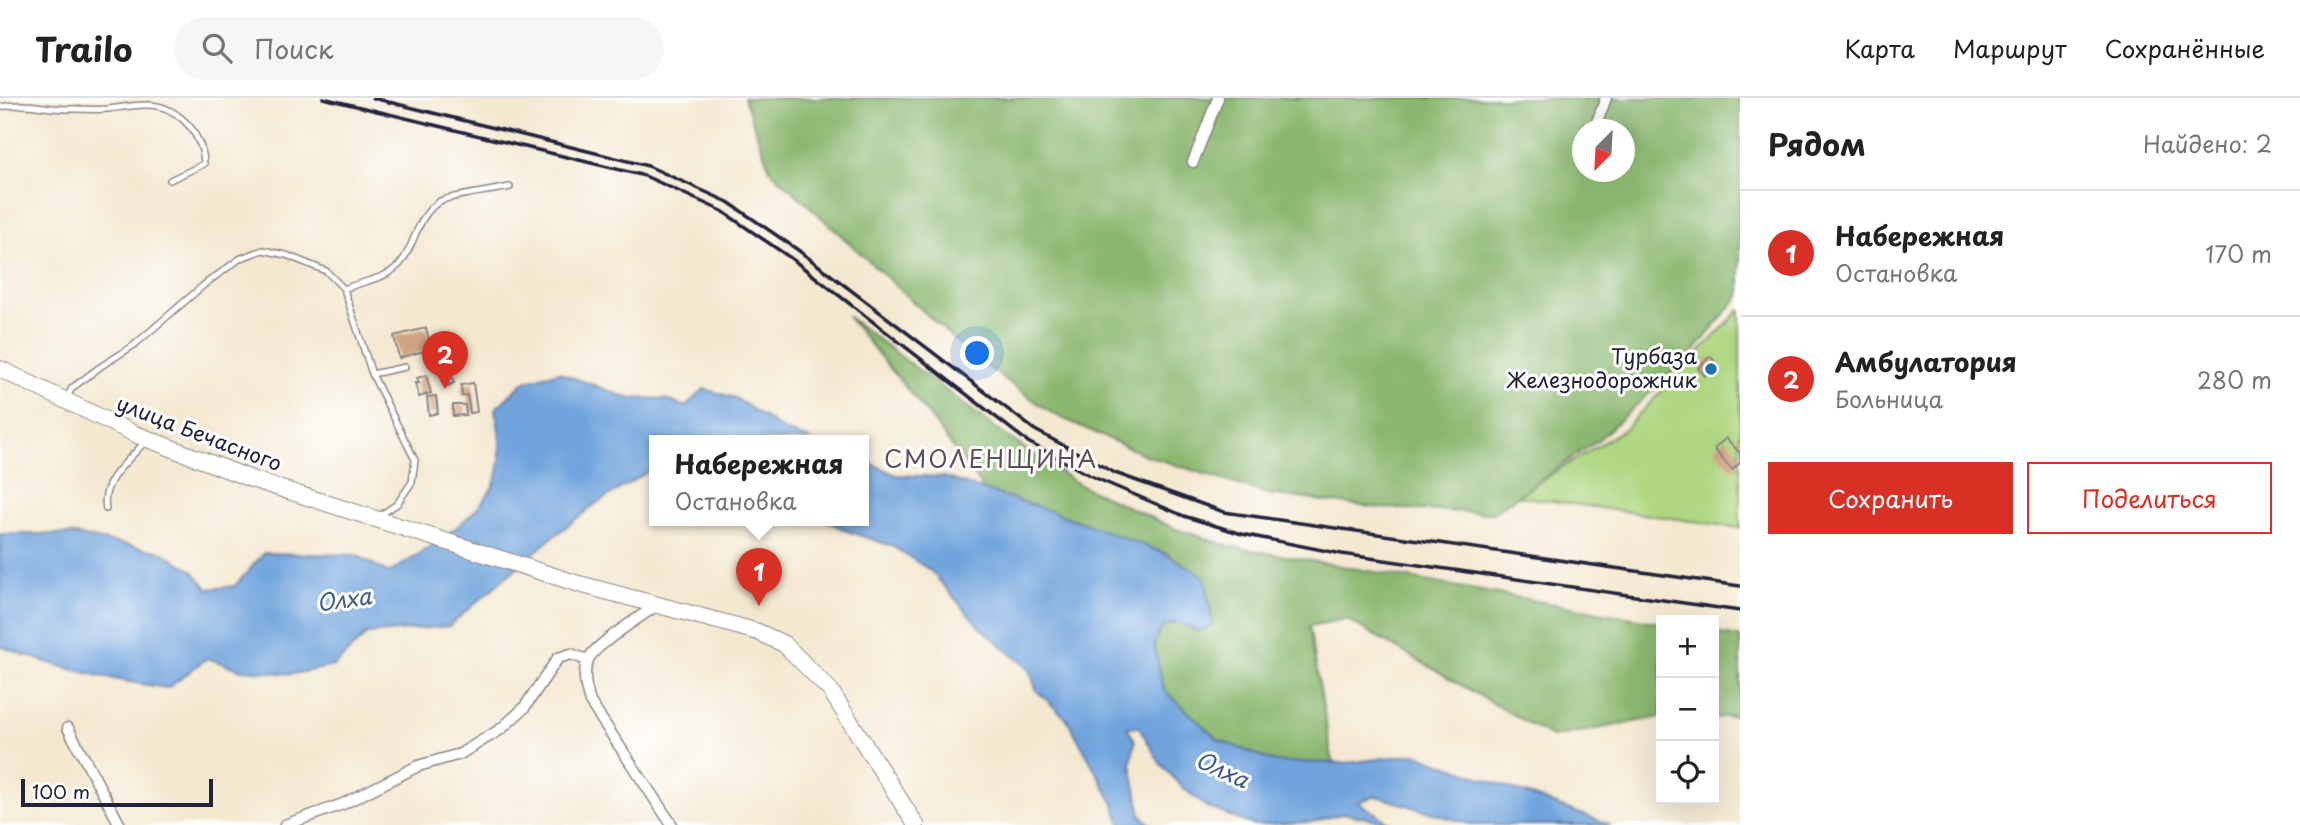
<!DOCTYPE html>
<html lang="ru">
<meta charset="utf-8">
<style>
:root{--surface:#fff;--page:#f6f6f6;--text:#222;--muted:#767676;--line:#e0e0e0;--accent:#d93025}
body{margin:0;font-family:"Playpen Sans",sans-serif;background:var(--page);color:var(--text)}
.controls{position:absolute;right:21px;bottom:21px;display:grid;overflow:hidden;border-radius:0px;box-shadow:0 7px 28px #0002}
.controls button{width:63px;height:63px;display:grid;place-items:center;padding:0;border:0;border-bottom:2px solid var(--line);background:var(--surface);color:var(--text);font:35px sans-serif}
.compass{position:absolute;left:1572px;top:21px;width:63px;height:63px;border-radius:50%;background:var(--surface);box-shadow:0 7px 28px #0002;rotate:204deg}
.scale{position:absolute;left:21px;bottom:18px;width:192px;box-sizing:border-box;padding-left:7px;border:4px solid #22223b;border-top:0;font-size:19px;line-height:24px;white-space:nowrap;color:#22223b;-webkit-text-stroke:5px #fff;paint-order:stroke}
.you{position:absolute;left:978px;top:256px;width:24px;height:24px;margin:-18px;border:5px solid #fff;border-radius:50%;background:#1a73e8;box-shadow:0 0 0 10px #1a73e833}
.badge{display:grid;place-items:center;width:46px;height:46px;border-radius:50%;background:var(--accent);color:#fff;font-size:23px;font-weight:700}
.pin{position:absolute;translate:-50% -58px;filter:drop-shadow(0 2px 4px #0008)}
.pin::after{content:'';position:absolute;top:37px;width:24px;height:21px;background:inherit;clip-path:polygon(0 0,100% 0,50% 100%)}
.popup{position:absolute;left:649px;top:337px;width:220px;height:91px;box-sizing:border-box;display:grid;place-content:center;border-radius:0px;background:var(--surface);filter:drop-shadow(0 2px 5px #0005);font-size:23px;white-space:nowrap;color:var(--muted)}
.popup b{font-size:26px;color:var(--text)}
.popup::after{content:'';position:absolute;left:50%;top:100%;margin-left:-14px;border:14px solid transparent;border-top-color:var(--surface)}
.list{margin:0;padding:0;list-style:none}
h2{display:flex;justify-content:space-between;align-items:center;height:91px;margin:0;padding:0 28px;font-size:30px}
h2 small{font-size:23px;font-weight:400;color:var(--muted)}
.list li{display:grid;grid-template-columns:46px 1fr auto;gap:21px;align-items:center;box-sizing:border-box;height:126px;padding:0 28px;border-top:2px solid var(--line)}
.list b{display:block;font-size:26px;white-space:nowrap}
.list p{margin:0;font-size:23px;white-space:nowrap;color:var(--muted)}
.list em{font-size:23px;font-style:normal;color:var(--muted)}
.actions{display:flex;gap:14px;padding:21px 28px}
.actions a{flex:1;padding:16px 0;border:2px solid var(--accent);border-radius:0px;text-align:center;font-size:24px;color:var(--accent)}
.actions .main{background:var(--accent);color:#fff}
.icon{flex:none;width:38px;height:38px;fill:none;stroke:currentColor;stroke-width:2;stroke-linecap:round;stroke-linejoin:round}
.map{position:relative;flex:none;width:1740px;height:727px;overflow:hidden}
header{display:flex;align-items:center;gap:42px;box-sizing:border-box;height:98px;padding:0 35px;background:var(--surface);border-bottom:2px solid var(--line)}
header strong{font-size:33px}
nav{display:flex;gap:38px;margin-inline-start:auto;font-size:24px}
.search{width:490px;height:63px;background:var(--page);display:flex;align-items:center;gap:18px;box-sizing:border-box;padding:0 24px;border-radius:38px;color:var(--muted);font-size:26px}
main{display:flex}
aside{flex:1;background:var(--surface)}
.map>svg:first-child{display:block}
</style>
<header>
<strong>Trailo</strong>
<div class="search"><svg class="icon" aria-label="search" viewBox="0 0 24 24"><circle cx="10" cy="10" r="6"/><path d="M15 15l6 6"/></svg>Поиск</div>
<nav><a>Карта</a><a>Маршрут</a><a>Сохранённые</a></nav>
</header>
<main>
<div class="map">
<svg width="1740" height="727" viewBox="0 0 1740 727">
<rect width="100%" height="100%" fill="#fff"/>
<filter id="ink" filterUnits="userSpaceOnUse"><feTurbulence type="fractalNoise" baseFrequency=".0143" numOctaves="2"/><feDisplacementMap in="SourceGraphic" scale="14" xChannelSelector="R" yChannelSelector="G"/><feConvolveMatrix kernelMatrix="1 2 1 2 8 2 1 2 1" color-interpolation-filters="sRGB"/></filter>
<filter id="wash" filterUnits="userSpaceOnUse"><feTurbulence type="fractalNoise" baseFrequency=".00686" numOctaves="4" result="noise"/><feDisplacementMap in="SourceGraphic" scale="28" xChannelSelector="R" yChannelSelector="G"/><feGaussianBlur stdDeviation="1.57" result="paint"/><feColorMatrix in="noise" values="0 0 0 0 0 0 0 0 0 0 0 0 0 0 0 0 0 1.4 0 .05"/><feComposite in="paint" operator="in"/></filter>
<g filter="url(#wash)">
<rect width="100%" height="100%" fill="#f4e8d0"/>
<path fill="#afd781" stroke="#687c5e" stroke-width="2" d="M 1740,212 L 1740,430 L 1517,398 L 1626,330 Z"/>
<path fill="#8bb86f" stroke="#566d55" stroke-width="2" fill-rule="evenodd" d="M 744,0 L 1740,0 L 1740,197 L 1690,258 L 1599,341 L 1493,415 L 1380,410 L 1267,396 L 1145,357 L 1053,316 L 971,257 L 770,72 ZM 1582,32 L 1624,32 L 1624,74 L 1582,74 Z
M 847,218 L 1002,335 L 1080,387 L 1176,431 L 1229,448 L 1661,525 L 1661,619 L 1552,639 L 1346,521 L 1309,528 L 1333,665 L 1275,664 L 1219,642 L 1164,592 L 1154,546 L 1162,529 L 1178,524 L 1198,534 L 1054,414 L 986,394 L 927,315 Z
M 1714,535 L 1740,539 L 1740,617 L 1714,620 Z"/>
<path fill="#71a4dd" stroke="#4a638c" stroke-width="2" d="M 558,274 L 628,300 L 665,301 L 685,309 L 704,291 L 735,300 L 785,333 L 811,342 L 654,342 L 654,370 L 597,405 L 549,442 L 449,528 L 367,536 L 334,568 L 292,576 L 242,572 L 207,560 L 168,590 C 110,582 54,569 0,548 L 0,436 L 71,436 L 162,454 L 192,472 L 208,491 L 235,488 L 264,455 L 356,457 L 389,475 C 423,454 488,416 498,375 C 503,353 500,332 495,311 L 524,284 Z
M 864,362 L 896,377 L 944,379 L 1054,414 L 1167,456 L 1205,479 L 1213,527 L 1198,534 L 1178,524 L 1162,529 L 1154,546 L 1164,592 L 1219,642 L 1275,664 L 1346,665 L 1416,656 L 1611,727 L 1473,727 L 1376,698 L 1358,704 L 1390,725 L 1344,715 L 1313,724 L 1253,727 L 1207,709 L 1182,689 L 1160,665 L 1139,629 L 1127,629 L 1135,643 L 1131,666 L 1141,717 L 1151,727 L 1121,727 L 1114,706 L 1067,621 L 1037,593 L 1029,571 L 979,528 L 931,473 L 892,448 L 847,433 L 826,422 L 864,422 Z"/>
<g id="blocks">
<path fill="#d0a380" d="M 426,230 L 431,251 L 399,260 L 394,238 Z
M 1710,258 L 1717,266 L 1705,278 L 1698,270 Z
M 448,270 L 454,285 L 447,288 L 441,273 Z
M 426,277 L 431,295 L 419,299 L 415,285 L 419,285 L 417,280 Z
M 473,285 L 477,314 L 470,315 L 467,297 L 462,298 L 461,287 Z
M 436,298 L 438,315 L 429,317 L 427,299 Z
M 453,307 L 465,307 L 466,317 L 453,318 Z
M 1726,340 L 1740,355 L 1740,365 L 1732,372 L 1714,351 Z"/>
</g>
</g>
<g filter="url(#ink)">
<use href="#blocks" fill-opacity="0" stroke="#8b8586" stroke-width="2"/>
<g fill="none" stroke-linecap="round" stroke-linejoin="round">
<g stroke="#8b8586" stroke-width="8">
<path id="service" d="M 0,9 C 28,3 47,12 75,11 C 86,11 97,12 108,11 C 147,6 166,0 192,31 C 199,44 204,52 204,66 L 170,82
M 344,191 C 362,183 384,182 399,167 C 415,150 415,119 440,103 C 449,98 497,92 510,89
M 372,276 L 405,269
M 67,299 L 72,290 L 100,269 L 133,248 L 205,186 L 241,160 L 263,152 L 286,157 L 326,173 L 344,191 L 372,276 L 415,362 L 412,384 L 397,406 L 379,418
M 106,411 C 100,383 129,362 147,342"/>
</g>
<g stroke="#8b8586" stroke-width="13">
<path id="minor" d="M 1594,32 L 1606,0
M 1193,64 L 1218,0
M 657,507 C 642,518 594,547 588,562 C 582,576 586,591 590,604 L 672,727
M 68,630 L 120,727
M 285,727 L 343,706 L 418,668 L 460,656 L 501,631 L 524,610 L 558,560 L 571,556 L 587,562"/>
</g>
<g stroke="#8b8586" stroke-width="18">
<path id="secondary" d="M 0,271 L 135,336 L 254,382 L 579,486 L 733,527 L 758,534 L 784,546 L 830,592 L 916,727"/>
</g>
<use href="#service" stroke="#fff" stroke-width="5"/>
<use href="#minor" stroke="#fff" stroke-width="10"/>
<use href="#secondary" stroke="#fff" stroke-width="16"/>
<path stroke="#22223b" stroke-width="3.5" d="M 323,0 L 645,78 L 722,113 L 792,161 L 1028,344 L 1091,378 L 1184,418 L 1242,436 L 1342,456 L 1740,513
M 373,0 L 648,68 L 728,104 L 798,152 L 1035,332 L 1115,375 L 1224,414 L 1740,488"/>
</g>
</g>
<circle fill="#1f6fb2" stroke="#fff" stroke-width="2.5" cx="1711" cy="271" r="7"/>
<g text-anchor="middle" stroke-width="6" stroke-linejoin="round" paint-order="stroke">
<g font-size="21" fill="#22223b" stroke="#fff" text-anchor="end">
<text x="1697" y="266">Турбаза<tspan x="1697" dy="24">Железнодорожник</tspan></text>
</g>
<g font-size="21" fill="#22223b" stroke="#fff">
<text transform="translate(199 336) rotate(21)" y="7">улица Бечасного</text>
</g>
<g font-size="23" font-style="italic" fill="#465c84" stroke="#fff">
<text transform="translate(344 502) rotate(-8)" y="8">Олха</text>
<text transform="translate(1222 672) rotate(25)" y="8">Олха</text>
</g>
<g font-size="24" letter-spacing="2" fill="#5f4f53" stroke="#fff">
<text x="991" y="370">СМОЛЕНЩИНА</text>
</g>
</g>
</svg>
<div class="controls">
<button>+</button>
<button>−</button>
<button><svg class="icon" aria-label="locate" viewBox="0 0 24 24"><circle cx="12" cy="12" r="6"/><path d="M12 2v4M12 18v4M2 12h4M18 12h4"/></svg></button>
</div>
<svg class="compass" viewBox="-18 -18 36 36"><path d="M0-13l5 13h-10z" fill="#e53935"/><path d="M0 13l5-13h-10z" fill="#767676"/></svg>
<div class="scale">100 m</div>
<div class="you"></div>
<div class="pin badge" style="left:759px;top:508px">1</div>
<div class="popup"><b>Набережная</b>Остановка</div>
<div class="pin badge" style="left:445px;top:291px">2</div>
</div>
<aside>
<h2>Рядом<small>Найдено: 2</small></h2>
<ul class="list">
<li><span class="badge">1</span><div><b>Набережная</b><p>Остановка</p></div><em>170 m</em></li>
<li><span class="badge">2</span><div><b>Амбулатория</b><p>Больница</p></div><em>280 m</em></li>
</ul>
<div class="actions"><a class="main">Сохранить</a><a>Поделиться</a></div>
</aside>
</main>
